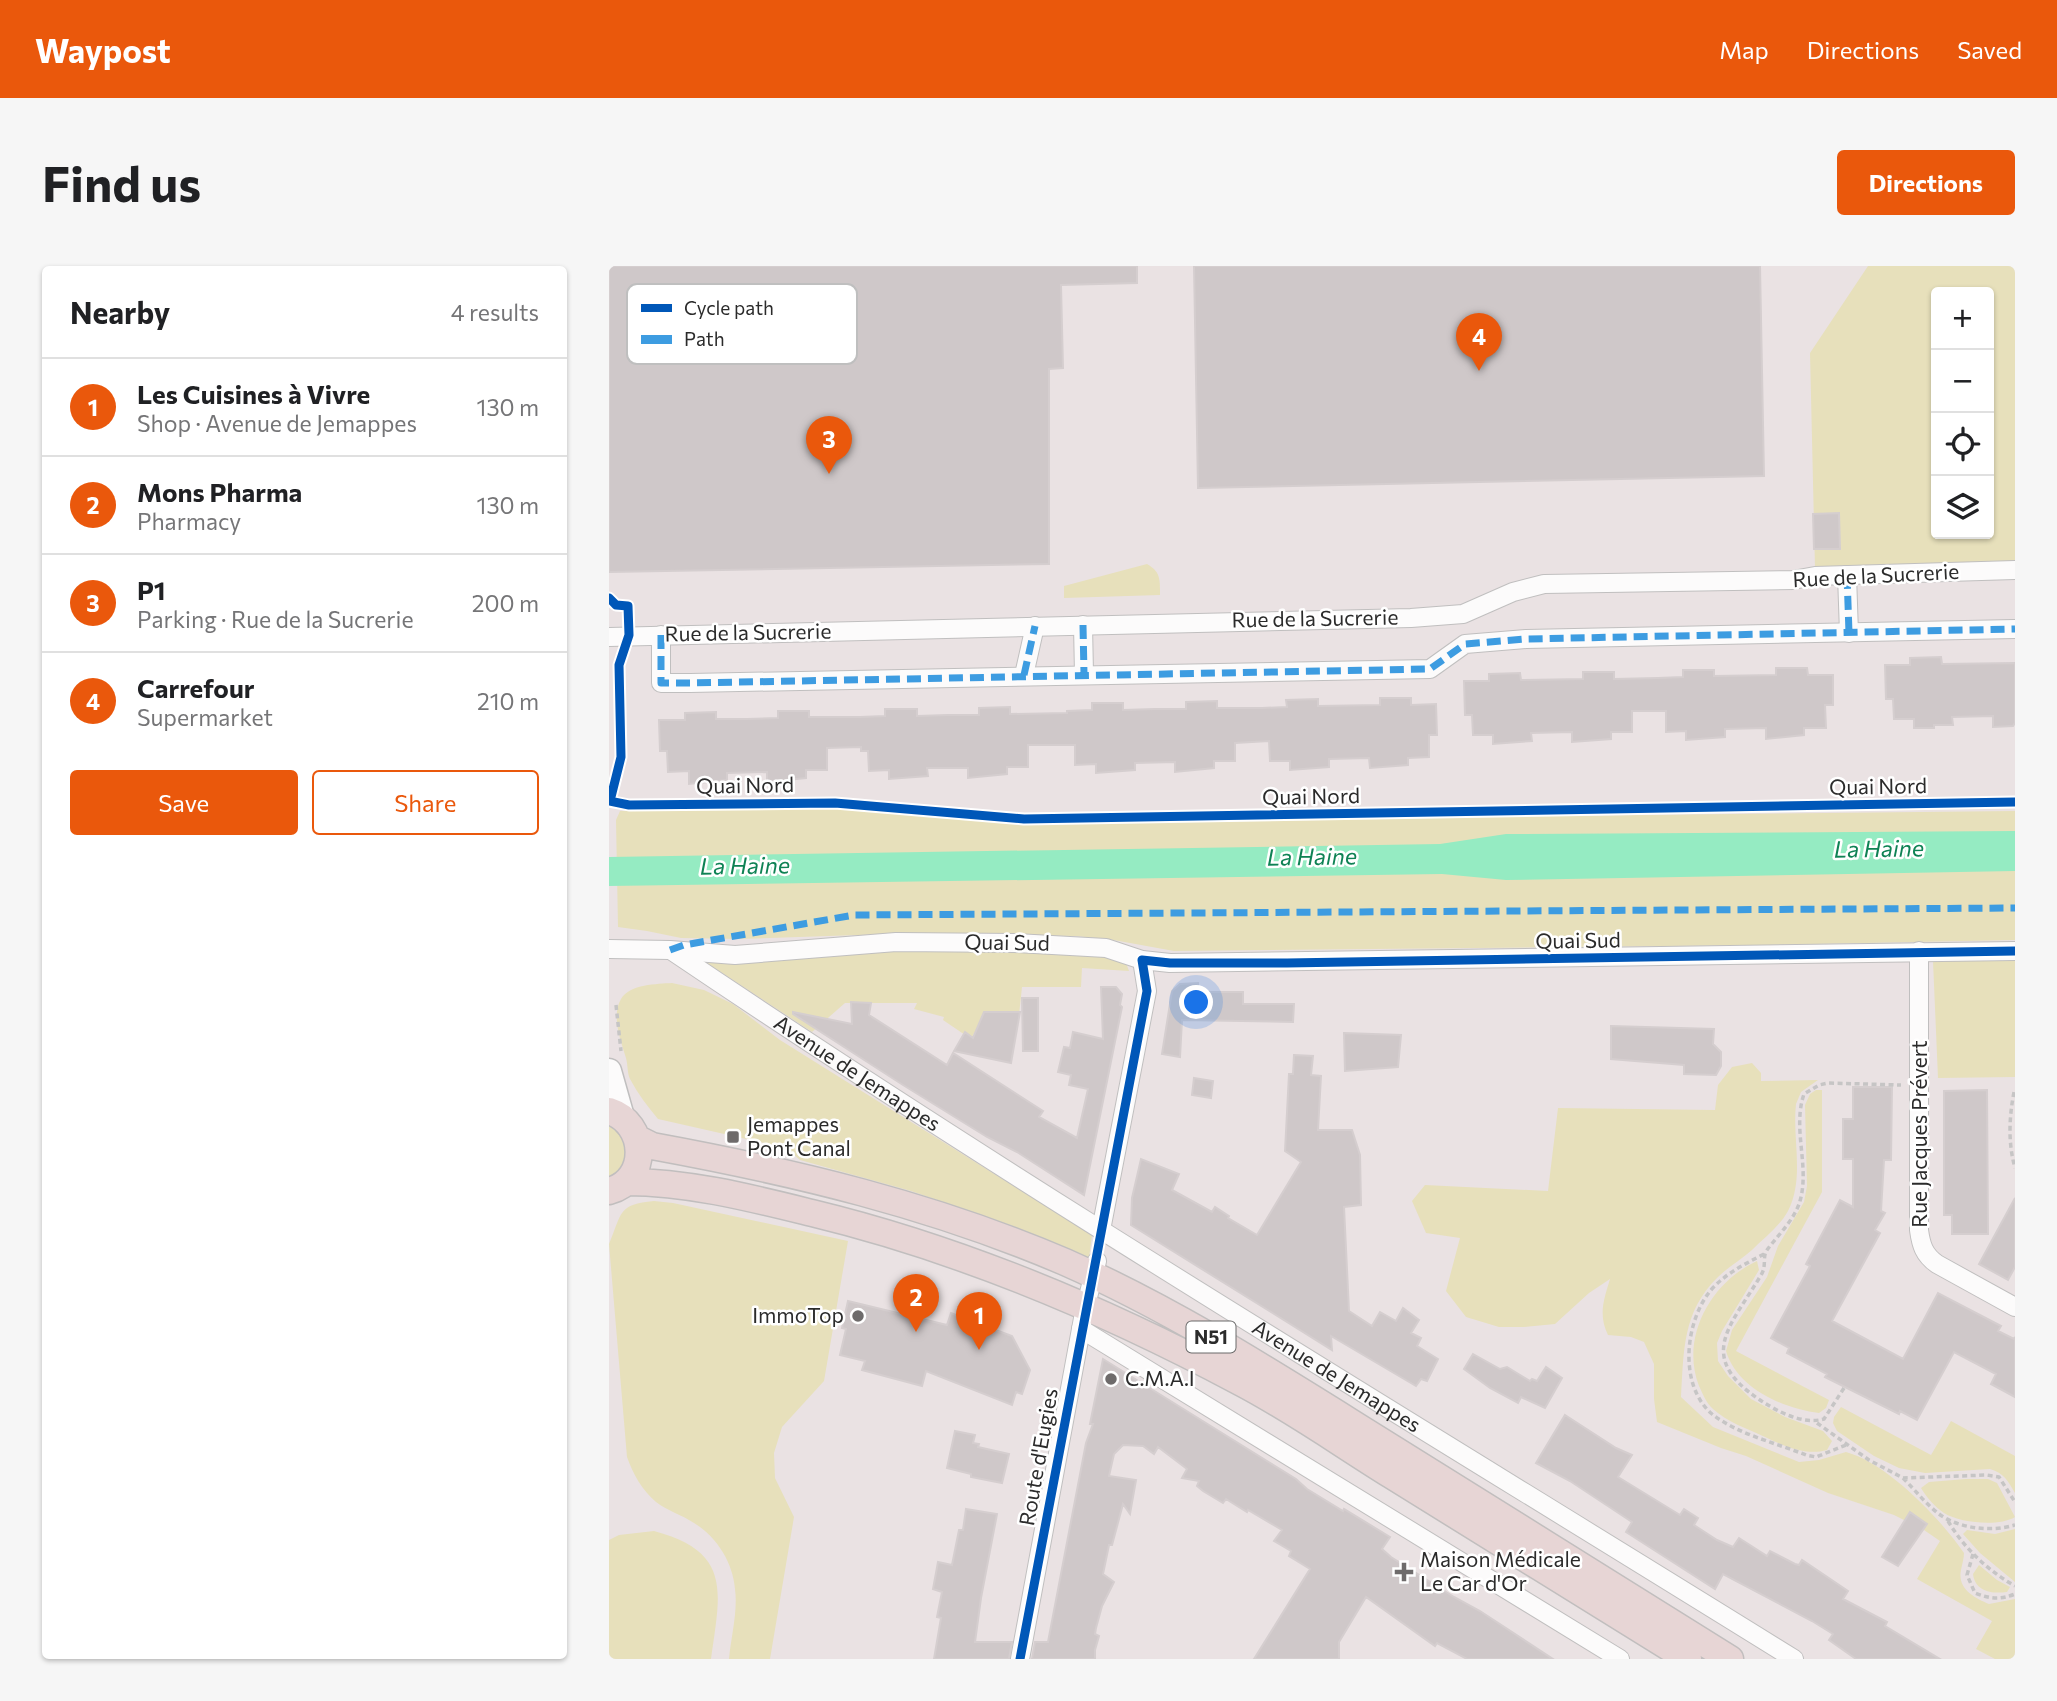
<!DOCTYPE html>
<meta charset="utf-8">
<style>
:root{--surface:#fff;--page:#f6f6f6;--text:#202124;--muted:#757577;--line:#e0e0e0;--accent:#ea580c}
body{margin:0;font-family:Commissioner,sans-serif;background:var(--page);color:var(--text)}
.controls{position:absolute;right:21px;top:21px;display:grid;overflow:hidden;border-radius:7px;box-shadow:0 2px 5px #0004}
.controls button{width:63px;height:63px;display:grid;place-items:center;padding:0;border:0;border-bottom:2px solid var(--line);background:var(--surface);color:var(--text);font:35px sans-serif}
.you{position:absolute;left:588px;top:737px;width:24px;height:24px;margin:-18px;border:5px solid #fff;border-radius:50%;background:#1a73e8;box-shadow:0 0 0 10px #1a73e833}
.badge{display:grid;place-items:center;width:46px;height:46px;border-radius:50%;background:var(--accent);color:#fff;font-size:23px;font-weight:700}
.pin{position:absolute;translate:-50% -58px;filter:drop-shadow(0 2px 4px #0008)}
.pin::after{content:'';position:absolute;top:37px;width:24px;height:21px;background:inherit;clip-path:polygon(0 0,100% 0,50% 100%)}
.list{margin:0;padding:0;list-style:none}
h2{display:flex;justify-content:space-between;align-items:center;height:91px;margin:0;padding:0 28px;font-size:30px}
h2 small{font-size:23px;font-weight:400;color:var(--muted)}
.list li{display:grid;grid-template-columns:46px 1fr auto;gap:21px;align-items:center;box-sizing:border-box;height:98px;padding:0 28px;border-top:2px solid var(--line)}
.list b{display:block;font-size:26px;white-space:nowrap}
.list p{margin:0;font-size:23px;white-space:nowrap;color:var(--muted)}
.list em{font-size:23px;font-style:normal;color:var(--muted)}
.actions{display:flex;gap:14px;padding:21px 28px}
.actions a{flex:1;padding:16px 0;border:2px solid var(--accent);border-radius:7px;text-align:center;font-size:24px;color:var(--accent)}
.actions .main{background:var(--accent);color:#fff}
.icon{flex:none;width:38px;height:38px;fill:none;stroke:currentColor;stroke-width:2;stroke-linecap:round;stroke-linejoin:round}
.map{position:relative;flex:none;width:1406px;height:1393px;overflow:hidden;border-radius:7px}
header{display:flex;align-items:center;gap:42px;box-sizing:border-box;height:98px;padding:0 35px;background:var(--accent);color:#fff}
header strong{font-size:33px}
nav{display:flex;gap:38px;margin-inline-start:auto;font-size:24px}
.intro{display:flex;align-items:center;justify-content:space-between;box-sizing:border-box;height:168px;padding:0 42px}
h1{margin:0;font-size:49px}
.button{padding:18px 32px;border-radius:7px;background:var(--accent);color:#fff;font-size:24px;font-weight:700}
main{display:flex;gap:42px;padding:0 42px}
aside{flex:1;background:var(--surface);border-radius:7px;box-shadow:0 2px 5px #0004}
.map>svg:first-child{display:block}
</style>
<header>
<strong>Waypost</strong>
<nav><a>Map</a><a>Directions</a><a>Saved</a></nav>
</header>
<div class="intro"><h1>Find us</h1><a class="button">Directions</a></div>
<main>
<aside>
<h2>Nearby<small>4 results</small></h2>
<ul class="list">
<li><span class="badge">1</span><div><b>Les Cuisines à Vivre</b><p>Shop · Avenue de Jemappes</p></div><em>130 m</em></li>
<li><span class="badge">2</span><div><b>Mons Pharma</b><p>Pharmacy</p></div><em>130 m</em></li>
<li><span class="badge">3</span><div><b>P1</b><p>Parking · Rue de la Sucrerie</p></div><em>200 m</em></li>
<li><span class="badge">4</span><div><b>Carrefour</b><p>Supermarket</p></div><em>210 m</em></li>
</ul>
<div class="actions"><a class="main">Save</a><a>Share</a></div>
</aside>
<div class="map">
<svg width="1406" height="1393" viewBox="0 0 1406 1393">
<rect width="100%" height="100%" fill="#eae2e3"/>
<path fill="#e7e0bb" fill-rule="evenodd" d="M 1259,0 L 1406,0 L 1406,296 L 1206,302 L 1201,87 ZM 1327,26 L 1380,26 L 1380,268 L 1327,268 Z
M 538,298 C 552,306 551,314 551,329 L 455,332 L 455,320 Z
M 228,542 L 385,556 L 1406,545 L 1406,674 L 1159,679 L 565,685 L 499,673 L 466,670 L 279,668 L 131,673 L 72,672 L 38,665 L 9,661 L 7,554 L 11,545 Z
M 249,684 L 496,686 L 517,697 L 520,705 L 473,702 L 472,721 L 413,721 L 410,749 L 376,747 L 362,773 L 334,754 L 335,751 L 305,743 L 308,737 L 236,737 L 203,766 L 95,695 Z
M 1406,694 L 1406,811 L 1329,812 L 1324,695 Z
M 63,717 L 95,724 L 124,738 L 171,774 L 483,969 L 480,992 L 401,959 L 302,925 L 191,894 L 177,882 L 49,853 C 39,841 29,828 21,813 C 18,806 19,799 17,792 C 12,775 2,750 12,733 C 21,718 48,718 63,717 Z
M 1143,797 L 1152,807 L 1152,815 L 1209,814 L 1192,826 L 1187,838 C 1183,874 1196,911 1179,945 C 1171,960 1155,972 1143,984 C 1132,994 1119,1001 1109,1011 C 1073,1046 1075,1085 1072,1131 L 1104,1161 L 1190,1196 L 1210,1194 L 1237,1186 C 1278,1197 1331,1252 1355,1287 C 1355,1293 1353,1298 1352,1304 C 1348,1323 1366,1332 1380,1338 L 1406,1333 L 1406,1393 L 1386,1393 L 1367,1383 L 1383,1355 L 1308,1313 L 1331,1275 L 1315,1264 L 1285,1249 L 1219,1227 L 1137,1190 L 1112,1182 L 1048,1156 L 1045,1133 L 1045,1098 L 1035,1076 L 1022,1071 L 999,1069 C 989,1049 995,1033 1001,1013 L 980,1027 L 946,1058 L 915,1061 L 890,1061 L 857,1051 L 837,1025 L 851,972 L 817,967 L 803,935 L 816,919 L 939,925 L 949,842 L 1106,844 L 1109,819 L 1123,801 Z
M 1207,824 L 1213,824 L 1213,926 L 1127,1085 L 1220,1134 L 1217,1142 L 1210,1147 C 1176,1143 1128,1123 1117,1085 L 1123,1064 L 1158,1011 L 1169,980 L 1195,936 L 1198,920 L 1196,839 L 1201,828 Z
M 0,854 L 7,857 L 20,886 L 10,906 L 0,912 Z
M 45,935 L 64,937 L 239,975 L 215,1115 L 173,1161 L 165,1187 L 166,1212 L 185,1251 L 161,1393 L 120,1393 C 122,1371 129,1345 126,1323 C 124,1297 108,1271 85,1257 C 73,1249 59,1245 47,1236 C 33,1224 24,1208 18,1191 L 0,978 C 13,947 9,938 45,935 Z
M 1148,995 L 1150,1004 L 1113,1065 L 1108,1077 L 1109,1095 L 1119,1110 L 1142,1133 L 1176,1151 L 1214,1165 L 1223,1175 L 1218,1184 C 1197,1190 1175,1180 1156,1171 C 1139,1163 1118,1156 1104,1143 C 1097,1137 1094,1128 1090,1120 C 1071,1071 1102,1016 1148,995 Z
M 1232,1141 L 1322,1189 L 1342,1155 L 1406,1190 L 1406,1227 C 1399,1215 1395,1207 1381,1203 L 1316,1207 L 1290,1202 L 1265,1190 L 1228,1165 L 1224,1157 L 1225,1151 Z
M 1357,1213 L 1379,1213 L 1388,1217 L 1406,1251 C 1390,1261 1351,1257 1335,1247 C 1326,1241 1318,1232 1312,1222 L 1320,1216 Z
M 1406,1263 L 1406,1316 L 1371,1287 L 1354,1268 L 1358,1264 L 1386,1268 Z
M 45,1265 C 124,1286 111,1327 102,1393 L 0,1393 L 0,1274 L 10,1269 Z
M 1370,1299 L 1388,1314 L 1401,1321 L 1398,1326 C 1384,1328 1366,1326 1364,1308 Z"/>
<path fill="#95ebc2" d="M 1406,565 L 1406,605 L 897,614 L 833,608 L 0,620 L 0,591 L 831,578 L 897,568 Z"/>
<path fill="#cfc8c9" stroke="#d5cecf" stroke-width="2" d="M 0,0 L 528,0 L 528,17 L 452,19 L 454,102 L 440,103 L 440,298 L 0,306 Z
M 585,0 L 1151,0 L 1155,210 L 589,222 Z
M 1230,247 L 1231,283 L 1205,283 L 1204,248 Z
M 1332,391 L 1333,398 L 1406,397 L 1406,457 L 1404,460 L 1384,461 L 1384,450 L 1343,451 L 1344,459 L 1325,459 L 1325,462 L 1305,462 L 1305,453 L 1285,453 L 1284,433 L 1277,433 L 1276,399 L 1301,399 L 1301,392 Z
M 1167,402 L 1198,402 L 1199,409 L 1224,409 L 1224,439 L 1216,439 L 1217,462 L 1195,462 L 1195,469 L 1157,473 L 1157,462 L 1116,463 L 1116,471 L 1077,474 L 1077,465 L 1057,466 L 1057,445 L 1023,445 L 1023,466 L 1002,466 L 1002,473 L 963,476 L 963,466 L 922,467 L 923,475 L 884,478 L 884,469 L 864,469 L 863,449 L 856,449 L 855,415 L 880,415 L 880,408 L 911,407 L 912,414 L 974,413 L 974,406 L 1005,406 L 1005,413 L 1049,412 L 1074,411 L 1074,404 L 1105,404 L 1105,410 L 1167,409 Z
M 771,432 L 802,432 L 802,439 L 827,438 L 828,469 L 820,469 L 820,491 L 799,492 L 799,499 L 761,502 L 760,492 L 720,493 L 720,501 L 681,504 L 681,495 L 661,495 L 660,475 L 626,477 L 626,495 L 605,495 L 605,502 L 566,506 L 566,496 L 526,497 L 526,504 L 487,507 L 487,498 L 466,499 L 466,479 L 419,479 L 419,501 L 398,501 L 398,508 L 359,512 L 359,502 L 318,502 L 319,510 L 280,513 L 280,504 L 260,505 L 259,485 L 252,485 L 252,481 L 218,482 L 218,504 L 197,504 L 197,512 L 158,516 L 158,506 L 118,507 L 118,514 L 80,518 L 80,505 L 59,506 L 58,485 L 51,485 L 50,454 L 76,454 L 76,447 L 107,446 L 107,453 L 138,453 L 169,452 L 169,445 L 200,445 L 200,451 L 251,451 L 276,450 L 276,443 L 308,443 L 308,450 L 339,449 L 370,449 L 370,442 L 401,441 L 401,448 L 458,447 L 458,445 L 483,444 L 483,437 L 514,437 L 514,444 L 546,443 L 577,443 L 577,436 L 608,435 L 608,442 L 653,442 L 678,441 L 677,434 L 709,433 L 709,440 L 771,439 Z
M 589,717 L 589,726 L 634,726 L 634,738 L 685,738 L 684,756 L 573,754 L 571,791 L 553,788 L 563,725 L 571,718 Z
M 492,721 L 507,721 L 513,728 L 511,739 L 513,741 L 475,929 L 408,886 L 378,871 L 294,819 L 184,748 L 184,746 L 243,758 L 242,736 L 262,737 L 260,749 L 338,799 L 344,787 L 434,845 L 430,851 L 468,872 L 479,823 L 460,819 L 462,809 L 449,806 L 455,781 L 461,782 L 464,766 L 494,773 Z
M 413,732 L 429,732 L 429,785 L 414,785 Z
M 375,746 L 411,746 L 402,797 L 345,785 L 356,766 L 364,772 Z
M 1002,760 L 1105,763 L 1104,778 L 1112,786 L 1112,800 L 1107,809 L 1075,808 L 1075,799 L 1002,793 Z
M 735,767 L 792,769 L 789,801 L 736,805 Z
M 685,789 L 704,790 L 702,809 L 712,810 L 709,864 L 743,864 L 751,889 L 752,939 L 735,941 L 740,1045 L 763,1060 L 771,1046 L 787,1055 L 794,1042 L 810,1054 L 802,1067 L 812,1072 L 808,1080 L 829,1093 L 818,1115 L 812,1113 L 807,1120 L 722,1070 L 723,1084 L 522,959 L 523,932 L 532,893 L 570,908 L 563,924 L 603,946 L 606,941 L 620,950 L 619,952 L 648,969 L 692,896 L 676,885 L 680,808 L 684,808 Z
M 585,812 L 604,815 L 602,832 L 583,829 Z
M 1244,821 L 1283,821 L 1282,894 L 1275,894 L 1272,945 L 1276,947 L 1266,964 L 1271,967 L 1223,1055 L 1294,1093 L 1329,1027 L 1392,1060 L 1389,1065 L 1405,1073 L 1406,1071 L 1406,1131 L 1382,1118 L 1387,1108 L 1345,1086 L 1308,1154 L 1291,1145 L 1290,1148 L 1216,1111 L 1218,1108 L 1178,1087 L 1180,1082 L 1162,1072 L 1201,1000 L 1197,998 L 1231,934 L 1244,941 L 1244,893 L 1234,893 L 1234,853 L 1244,853 Z
M 1378,824 L 1379,968 L 1343,968 L 1343,949 L 1335,949 L 1335,825 Z
M 1406,932 L 1406,1001 L 1399,1014 L 1370,998 Z
M 239,1035 L 338,1059 L 342,1047 L 403,1070 L 421,1104 L 413,1128 L 407,1126 L 403,1139 L 317,1105 L 313,1120 L 253,1104 L 256,1095 L 231,1089 L 237,1063 L 233,1062 Z
M 864,1088 L 891,1103 L 898,1101 L 921,1115 L 923,1113 L 928,1115 L 937,1101 L 953,1112 L 936,1142 L 912,1131 L 909,1137 L 881,1122 L 855,1103 Z
M 494,1093 L 687,1213 L 698,1223 L 734,1245 L 735,1243 L 781,1271 L 773,1283 L 782,1291 L 845,1331 L 871,1345 L 944,1393 L 858,1393 L 828,1377 L 826,1380 L 757,1331 L 730,1376 L 730,1393 L 645,1393 L 701,1303 L 680,1290 L 682,1285 L 665,1275 L 673,1264 L 639,1244 L 638,1246 L 617,1233 L 614,1237 L 594,1225 L 588,1220 L 590,1215 L 573,1212 L 578,1203 L 549,1181 L 545,1188 L 534,1180 L 514,1179 L 505,1188 L 500,1210 L 527,1214 L 521,1248 L 514,1238 L 503,1279 L 500,1279 L 494,1308 L 505,1316 L 493,1340 L 487,1362 L 486,1368 L 490,1370 L 486,1384 L 486,1393 L 423,1393 L 426,1376 L 439,1376 L 477,1177 L 484,1158 L 481,1158 Z
M 956,1149 L 1007,1182 L 1023,1189 L 1009,1211 L 1071,1249 L 1075,1243 L 1089,1252 L 1085,1259 L 1108,1274 L 1124,1281 L 1130,1272 L 1158,1290 L 1161,1285 L 1186,1298 L 1190,1299 L 1193,1294 L 1239,1325 L 1234,1333 L 1278,1356 L 1276,1360 L 1331,1393 L 1247,1393 L 1220,1374 L 1224,1368 L 1203,1355 L 1114,1308 L 1106,1323 L 1017,1266 L 1023,1256 L 961,1215 L 927,1197 Z
M 346,1165 L 366,1169 L 364,1177 L 370,1178 L 369,1181 L 400,1188 L 393,1217 L 362,1211 L 362,1208 L 338,1202 Z
M 357,1243 L 388,1248 L 372,1332 L 366,1376 L 403,1376 L 400,1393 L 325,1393 L 332,1352 L 328,1351 L 333,1326 L 324,1323 L 329,1296 L 343,1299 L 350,1264 L 354,1264 Z
M 1301,1246 L 1318,1258 L 1289,1300 L 1273,1291 Z"/>
<g fill="none" stroke-linecap="round" stroke-linejoin="round">
<g stroke="#c0bfbf" stroke-width="11">
<path id="lane" d="M 0,535 L 20,539 L 226,537 L 415,553 L 1406,536"/>
</g>
<g stroke="#c0bfbf" stroke-width="20">
<g id="street">
<path d="M 1238,309 L 1240,367"/>
<path d="M 474,359 L 475,408"/>
<path d="M 52,369 L 52,417 L 81,417 L 821,403 L 856,378 L 917,373 L 1406,363"/>
<path d="M 0,371 L 802,352 L 854,348 L 904,326 L 935,318 L 1184,314 L 1206,310 L 1406,304"/>
<path d="M 415,409 L 426,360"/>
<path d="M 0,683 L 61,684 L 126,689 L 287,676 L 406,677 L 497,682 L 533,694 L 561,697 L 1406,685"/>
<path id="s1" d="M 63,685 C 430,933 810,1160 1185,1393"/>
<path d="M 1310,685 L 1310,964 C 1312,979 1315,989 1328,998 L 1406,1041"/>
<path d="M 492,964 L 538,725 L 533,694"/>
<path d="M 472,1063 L 1011,1393"/>
<path d="M 411,1393 L 475,1047 L 488,995"/>
</g>
</g>
<g stroke="#c0bfbf" stroke-width="27">
<path id="secondary" d="M 0,805 L 13,851"/>
</g>
<g stroke="#c1bebe" stroke-width="29">
<path id="primary" d="M 0,845 C 38,857 41,914 0,925
M 29,873 L 43,880 C 185,906 323,939 456,996 C 565,1044 666,1109 767,1172 C 885,1246 1003,1319 1121,1393
M 17,916 C 80,916 142,932 203,947 C 352,983 496,1044 631,1116 C 683,1143 732,1178 782,1209 C 881,1270 980,1332 1079,1393"/>
</g>
<path stroke="#c6c5c5" stroke-width="3.5" stroke-dasharray="5 3.5" stroke-linecap="butt" d="M 7,739 L 12,785
M 1405,826 C 1400,852 1399,877 1406,902
M 1155,988 C 1136,998 1117,1007 1102,1024 C 1076,1055 1069,1119 1103,1148 C 1128,1168 1167,1177 1197,1189 L 1207,1191 L 1237,1179
M 1235,1122 L 1215,1153 C 1194,1159 1169,1146 1151,1134 C 1085,1090 1123,1059 1152,1009 C 1158,1000 1153,991 1158,984 C 1169,969 1186,953 1191,935 C 1201,900 1183,863 1195,828 L 1210,819 L 1219,817 L 1292,819
M 1208,1157 L 1260,1194 L 1294,1212 L 1378,1209 L 1390,1211 L 1406,1236
M 1294,1212 C 1306,1224 1317,1238 1330,1248 C 1350,1263 1383,1266 1406,1259
M 1339,1255 C 1355,1282 1378,1304 1406,1320
M 1364,1288 L 1358,1309 L 1366,1327 C 1381,1333 1391,1334 1406,1328"/>
<use href="#lane" stroke="#fcfbfb" stroke-width="9"/>
<use href="#street" stroke="#fcfbfb" stroke-width="18"/>
<use href="#secondary" stroke="#fcfbfb" stroke-width="24"/>
<use href="#primary" stroke="#e7d5d5" stroke-width="26"/>
<path stroke="#3d9ce1" stroke-width="7" stroke-dasharray="14 7" stroke-linecap="butt" d="M 1238,309 L 1240,367
M 474,359 L 475,408
M 52,369 L 52,417 L 81,417 L 821,403 L 856,378 L 917,373 L 1406,363
M 415,409 L 426,360
M 61,684 L 75,679 L 245,649 L 1406,642"/>
<g stroke="#fff" stroke-width="13">
<path id="cycleway" d="M 0,332 L 7,339 L 19,340 L 20,369 L 10,399 L 12,491 L 1,535
M 0,535 L 20,539 L 226,537 L 415,553 L 1406,536
M 411,1393 L 538,725 L 533,694 L 561,697 L 678,697 L 1406,685"/>
</g>
<use href="#cycleway" stroke="#0057b8" stroke-width="9"/>
</g>
<g fill="#6e6b6b" stroke="#fff" stroke-width="2.5">
<rect x="117" y="864" width="14" height="14" rx="3.5"/>
<circle cx="249" cy="1050" r="7"/>
<circle cx="502" cy="1113" r="7"/>
<path d="M791.5 1295.5h7v7h7v7h-7v7h-7v-7h-7v-7h7z"/>
</g>
<g text-anchor="middle" stroke-width="5" stroke-linejoin="round" paint-order="stroke">
<rect fill="#fff" stroke="#6b6b6b" stroke-width="2" x="577.5" y="1055.5" width="49" height="31" rx="5"/>
<g font-size="19" font-weight="bold" fill="#2b2b2b">
<text x="602" y="1078">N51</text>
</g>
<g font-size="21" fill="#2b2b2b" stroke="#fff">
<text transform="translate(1267 310) rotate(-3)" y="7">Rue de la Sucrerie</text>
<text transform="translate(706 353) rotate(-1)" y="7">Rue de la Sucrerie</text>
<text transform="translate(139 367) rotate(-1)" y="7">Rue de la Sucrerie</text>
<text transform="translate(136 520) rotate(-1)" y="7">Quai Nord</text>
<text transform="translate(1269 521) rotate(-1)" y="7">Quai Nord</text>
<text transform="translate(702 531) rotate(-1)" y="7">Quai Nord</text>
<text transform="translate(969 675) rotate(-1)" y="7">Quai Sud</text>
<text transform="translate(398 677) rotate(1)" y="7">Quai Sud</text>
<text dy="7" stroke="none"><textPath href="#s1" startOffset="222">Avenue de Jemappes</textPath></text>
<text transform="translate(1311 868) rotate(-90)" y="7">Rue Jacques Prévert</text>
<text dy="7" stroke="none"><textPath href="#s1" startOffset="789">Avenue de Jemappes</textPath></text>
<text transform="translate(430 1191) rotate(-80)" y="7">Route d'Eugies</text>
</g>
<g font-size="21" fill="#2b2b2b" stroke="#fff" text-anchor="start">
<text x="138" y="866">Jemappes<tspan x="138" dy="24">Pont Canal</tspan></text>
<text x="235" y="1057" text-anchor="end">ImmoTop</text>
<text x="516" y="1120">C.M.A.I</text>
<text x="811" y="1301">Maison Médicale<tspan x="811" dy="24">Le Car d'Or</tspan></text>
</g>
<g font-size="23" font-style="italic" fill="#0e8254" stroke="#fff">
<text transform="translate(1270 583) rotate(-1)" y="8">La Haine</text>
<text transform="translate(703 591) rotate(-1)" y="8">La Haine</text>
<text transform="translate(136 600) rotate(-1)" y="8">La Haine</text>
</g>
</g>
<rect x="18" y="18" width="230" height="80" rx="10" fill="#fff" stroke="#bfbfbf" stroke-width="2"/>
<rect x="32" y="38" width="31" height="8" fill="#0057b8"/>
<rect x="32" y="69" width="31" height="9" fill="#3d9ce1"/>
<g font-size="19" fill="#2b2b2b">
<text x="75" y="49">Cycle path</text>
<text x="75" y="80">Path</text>
</g>
</svg>
<div class="controls">
<button>+</button>
<button>−</button>
<button><svg class="icon" aria-label="locate" viewBox="0 0 24 24"><circle cx="12" cy="12" r="6"/><path d="M12 2v4M12 18v4M2 12h4M18 12h4"/></svg></button>
<button><svg class="icon" aria-label="layers" viewBox="0 0 24 24"><path d="M12 4l9 5-9 5-9-5zM3 14l9 5 9-5"/></svg></button>
</div>
<div class="you"></div>
<div class="pin badge" style="left:370px;top:1084px">1</div>
<div class="pin badge" style="left:307px;top:1066px">2</div>
<div class="pin badge" style="left:220px;top:208px">3</div>
<div class="pin badge" style="left:870px;top:105px">4</div>
</div>
</main>
